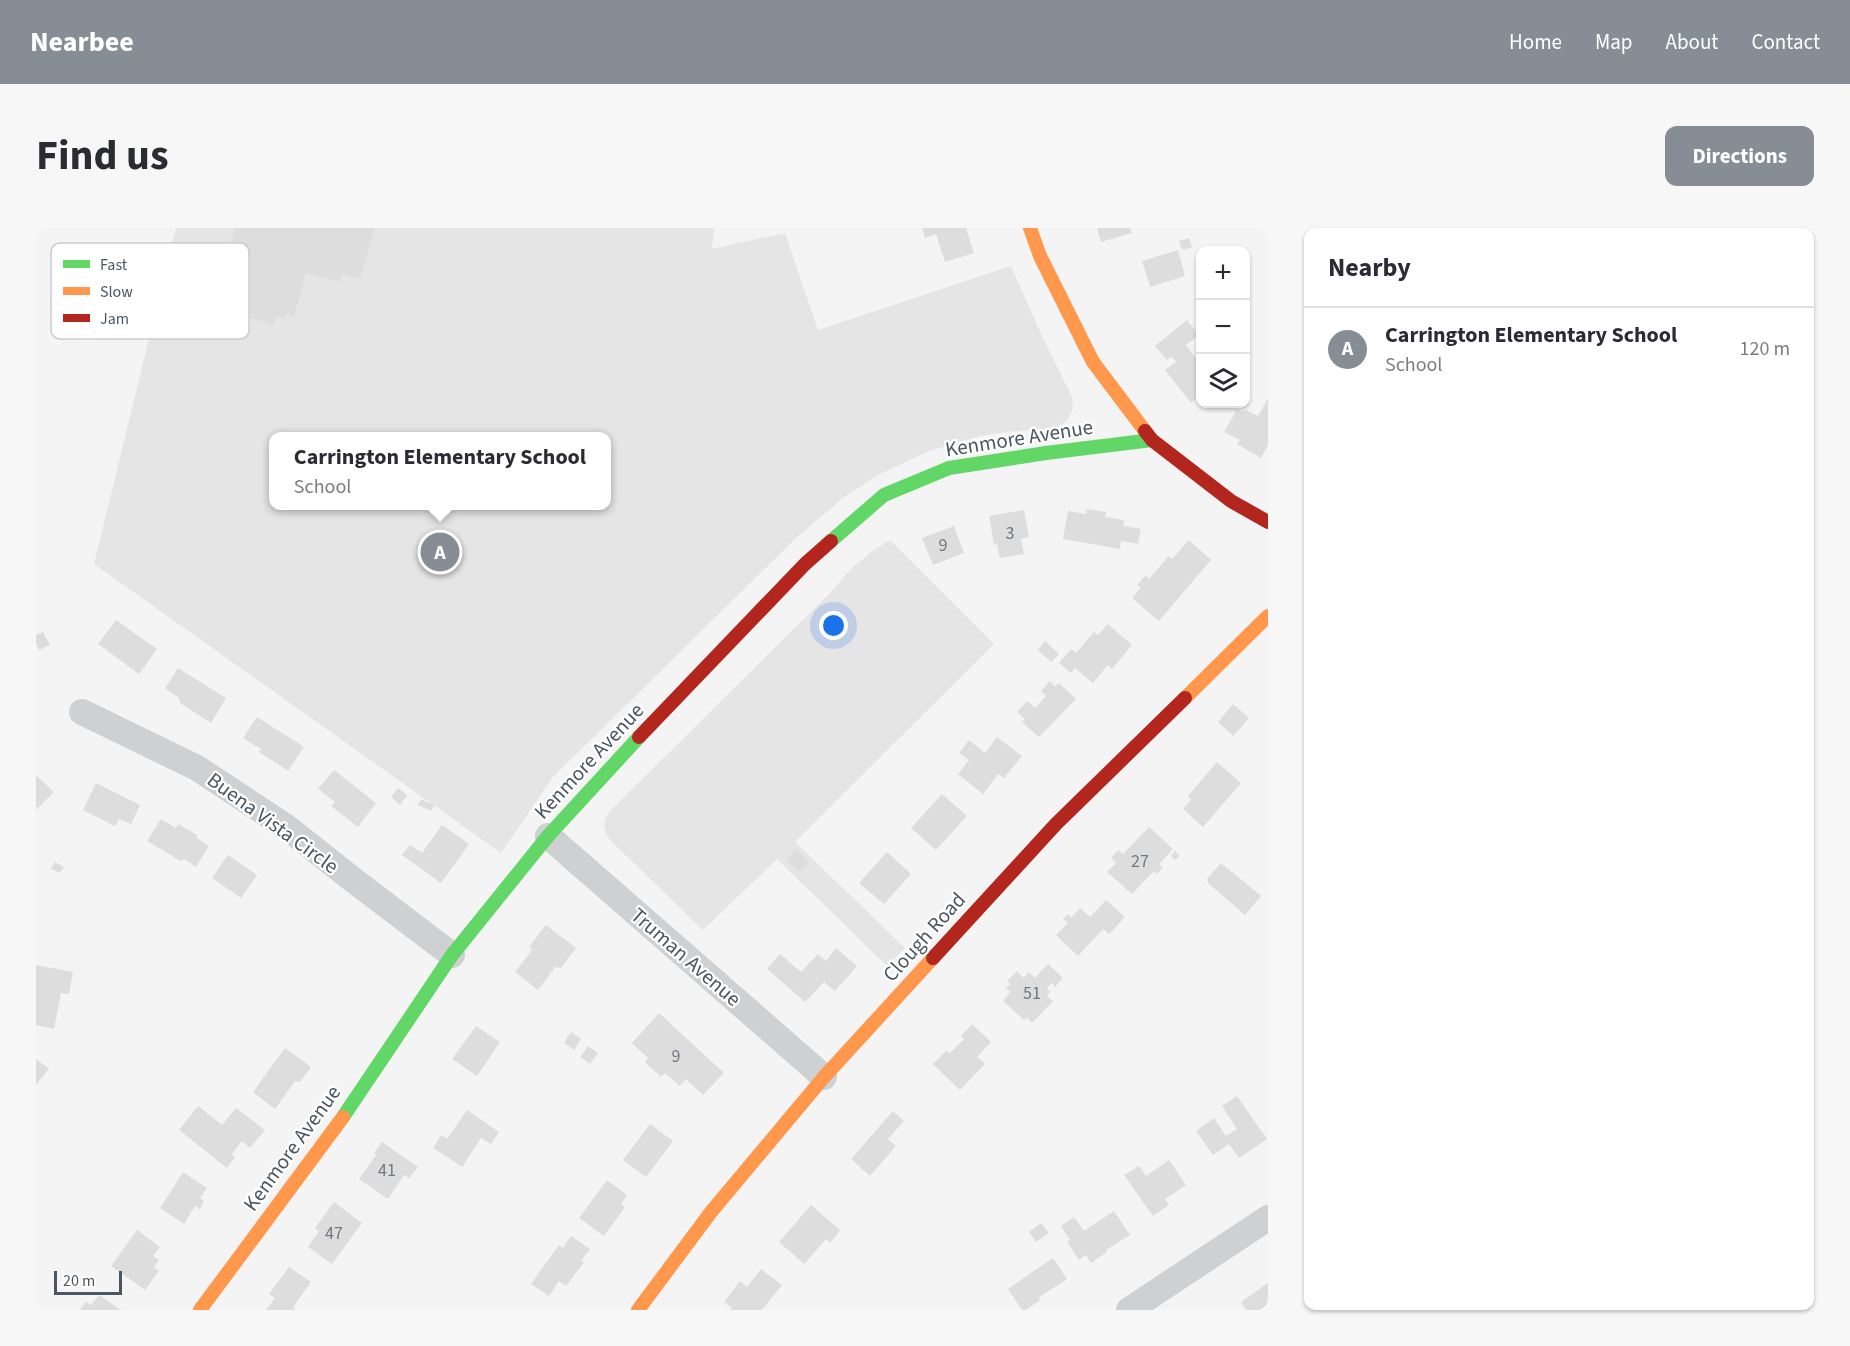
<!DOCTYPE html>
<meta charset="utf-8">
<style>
:root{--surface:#fff;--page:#f7f7f7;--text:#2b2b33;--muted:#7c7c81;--line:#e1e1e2;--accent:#868d94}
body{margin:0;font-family:"Source Sans 3",sans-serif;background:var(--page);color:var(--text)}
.controls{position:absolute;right:18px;top:18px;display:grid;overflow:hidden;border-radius:12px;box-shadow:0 2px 4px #0004}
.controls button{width:54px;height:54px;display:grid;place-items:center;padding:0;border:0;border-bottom:2px solid var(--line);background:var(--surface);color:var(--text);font:30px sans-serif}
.scale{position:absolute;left:18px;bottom:15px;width:68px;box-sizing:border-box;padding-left:6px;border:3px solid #4a5661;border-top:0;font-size:16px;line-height:21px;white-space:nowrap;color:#4a5661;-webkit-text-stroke:4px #fff;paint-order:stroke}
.you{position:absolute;left:798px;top:398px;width:21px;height:21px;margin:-15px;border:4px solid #fff;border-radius:50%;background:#1a73e8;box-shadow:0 0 0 9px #1a73e833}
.badge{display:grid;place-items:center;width:39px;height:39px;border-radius:50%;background:var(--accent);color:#fff;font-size:20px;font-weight:700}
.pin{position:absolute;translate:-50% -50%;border:3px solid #fff;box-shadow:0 2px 6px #0006}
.popup{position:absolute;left:233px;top:204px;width:342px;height:78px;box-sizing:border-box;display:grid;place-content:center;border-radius:12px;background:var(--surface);filter:drop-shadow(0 2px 4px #0005);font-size:20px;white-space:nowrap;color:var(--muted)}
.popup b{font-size:22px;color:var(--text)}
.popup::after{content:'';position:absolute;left:50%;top:100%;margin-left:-12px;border:12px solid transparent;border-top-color:var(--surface)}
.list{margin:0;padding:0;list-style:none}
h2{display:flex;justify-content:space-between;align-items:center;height:78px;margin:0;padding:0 24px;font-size:26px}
h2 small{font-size:20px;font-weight:400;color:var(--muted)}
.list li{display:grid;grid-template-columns:39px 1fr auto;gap:18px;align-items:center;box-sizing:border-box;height:84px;padding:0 24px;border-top:2px solid var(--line)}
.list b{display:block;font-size:22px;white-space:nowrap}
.list p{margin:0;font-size:20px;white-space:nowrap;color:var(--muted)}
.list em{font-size:20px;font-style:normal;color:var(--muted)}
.icon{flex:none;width:33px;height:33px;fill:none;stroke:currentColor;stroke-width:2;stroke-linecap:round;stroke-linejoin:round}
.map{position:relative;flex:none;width:1232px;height:1082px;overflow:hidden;border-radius:12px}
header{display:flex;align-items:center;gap:36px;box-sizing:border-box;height:84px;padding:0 30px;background:var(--accent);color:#fff}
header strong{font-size:28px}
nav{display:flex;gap:33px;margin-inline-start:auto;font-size:21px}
.intro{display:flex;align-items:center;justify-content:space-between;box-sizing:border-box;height:144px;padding:0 36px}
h1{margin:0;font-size:42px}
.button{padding:15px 27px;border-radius:12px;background:var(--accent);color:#fff;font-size:21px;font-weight:700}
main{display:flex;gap:36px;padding:0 36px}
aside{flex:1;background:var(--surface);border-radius:12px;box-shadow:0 2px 4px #0004}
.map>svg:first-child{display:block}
</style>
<header>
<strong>Nearbee</strong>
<nav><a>Home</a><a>Map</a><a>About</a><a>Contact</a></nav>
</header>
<div class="intro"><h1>Find us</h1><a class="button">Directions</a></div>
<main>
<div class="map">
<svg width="1232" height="1082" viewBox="0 0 1232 1082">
<rect width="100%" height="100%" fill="#f4f4f4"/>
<path fill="#e6e5e6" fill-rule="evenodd" d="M 140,0 L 678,0 L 676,21 L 749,5 L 782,102 L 975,38 L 1006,108 L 1036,169 L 1037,181 L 1031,193 L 1020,200 L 979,203 L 944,208 L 893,223 L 844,246 L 807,270 L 759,311 L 517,549 L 465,625 L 58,336 ZM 237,208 L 570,208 L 570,278 L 237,278 Z
M 854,312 L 958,416 L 759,614 L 869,720 L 851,738 L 741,631 L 667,702 L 574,612 L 570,605 L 568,598 L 569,591 L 573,584 L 794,365 L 815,341 L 834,325 Z"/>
<path fill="#ddddde" d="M 199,0 L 339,0 L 324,51 L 306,46 L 304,54 L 270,45 L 258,89 L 251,86 L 249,91 L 240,88 L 238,97 L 190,83 L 192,75 L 179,71 Z
M 886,0 L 930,0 L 938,25 L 909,34 L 900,6 L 889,10 Z
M 1061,0 L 1094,0 L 1096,5 L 1065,14 Z
M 1153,10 L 1156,19 L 1146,22 L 1143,13 Z
M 1142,22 L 1149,48 L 1114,59 L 1106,33 Z
M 1151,92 L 1163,107 L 1150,117 L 1164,136 L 1164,167 L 1155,175 L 1129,142 L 1140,134 L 1135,128 L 1131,132 L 1119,118 Z
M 1232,170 L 1232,217 L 1225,230 L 1201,216 L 1204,212 L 1188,204 L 1201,182 L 1206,184 L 1210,182 L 1222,188 Z
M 1051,281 L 1070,284 L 1069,289 L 1088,292 L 1087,298 L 1105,301 L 1102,316 L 1085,313 L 1084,321 L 1027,311 L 1032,283 L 1050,286 Z
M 988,282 L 993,309 L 985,311 L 988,326 L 964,330 L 961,316 L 958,317 L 953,288 Z
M 918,298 L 928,325 L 897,337 L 886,310 Z
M 1153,312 L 1175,332 L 1123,393 L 1096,370 L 1105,360 L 1101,357 L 1110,347 L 1113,351 L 1133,328 L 1136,331 Z
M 80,392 L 121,421 L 103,446 L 62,416 Z
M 1072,396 L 1096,417 L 1076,441 L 1072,437 L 1057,455 L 1039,440 L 1035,445 L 1023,435 L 1035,421 L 1040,425 L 1058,404 L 1062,407 Z
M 7,404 L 14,417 L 3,422 L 0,416 L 0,407 Z
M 1009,413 L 1023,426 L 1015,434 L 1002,422 Z
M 142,440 L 190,470 L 175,495 L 144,475 L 143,470 L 129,460 Z
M 1014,453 L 1019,458 L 1023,455 L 1040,471 L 1003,509 L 986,494 L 989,491 L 981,484 L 991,473 L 999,480 L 1010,468 L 1005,463 Z
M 1197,476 L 1213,490 L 1197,508 L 1182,494 Z
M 221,489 L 268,519 L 252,543 L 223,524 L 225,521 L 207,510 Z
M 961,509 L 986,528 L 968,550 L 962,546 L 947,566 L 922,546 L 933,532 L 923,525 L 933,512 L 949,525 Z
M 1181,534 L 1205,555 L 1167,599 L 1147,581 L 1155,572 L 1152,568 Z
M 298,542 L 340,575 L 322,599 L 295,578 L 299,574 L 282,561 Z
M 0,547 L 18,564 L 0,582 Z
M 60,555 L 104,577 L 95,596 L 83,591 L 79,598 L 47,582 Z
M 362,560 L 371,567 L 364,577 L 355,569 Z
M 906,566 L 931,588 L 900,622 L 875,600 Z
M 385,571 L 398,577 L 395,583 L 382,577 Z
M 125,591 L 140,600 L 142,596 L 161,607 L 161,610 L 173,618 L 160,639 L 148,631 L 145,633 L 111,613 Z
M 406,597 L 433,616 L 405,655 L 366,627 L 374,617 L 386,625 Z
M 1113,599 L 1137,621 L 1123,636 L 1127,639 L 1121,646 L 1118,643 L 1096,666 L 1071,644 L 1080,635 L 1075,630 L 1082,622 L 1087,626 Z
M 760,621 L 773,634 L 763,644 L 750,631 Z
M 1139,623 L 1144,628 L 1139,632 L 1135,628 Z
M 851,624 L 875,646 L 848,676 L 823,655 Z
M 192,627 L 221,647 L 205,670 L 176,650 Z
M 19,634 L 28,639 L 24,645 L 15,641 Z
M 1185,635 L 1225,668 L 1209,687 L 1172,655 L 1171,651 Z
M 1070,672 L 1089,689 L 1073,706 L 1067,701 L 1042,728 L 1020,707 L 1032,695 L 1027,691 L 1032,686 L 1035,690 L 1044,680 L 1054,689 Z
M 510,697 L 540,720 L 525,740 L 519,739 L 502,762 L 479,744 L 496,722 L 493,719 Z
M 800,720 L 821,738 L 799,763 L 788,754 L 769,774 L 731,741 L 744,726 L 765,744 L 782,726 L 790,733 Z
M 1012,736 L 1027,750 L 1019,759 L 1016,755 L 1011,760 L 1014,764 L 1011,768 L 1017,773 L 996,795 L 991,790 L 988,792 L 967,773 L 974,764 L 970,760 L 975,756 L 971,753 L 981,743 L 988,750 L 993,744 L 999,750 Z
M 0,737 L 37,744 L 33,766 L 25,765 L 18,801 L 0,797 Z
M 623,785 L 688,845 L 667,867 L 650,851 L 644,858 L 629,845 L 625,849 L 609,834 L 612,830 L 596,815 Z
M 936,796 L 955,814 L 941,829 L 949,836 L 924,862 L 897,836 L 910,823 L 914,825 L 928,811 L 925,808 Z
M 440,798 L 464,814 L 441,848 L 416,831 Z
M 535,804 L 545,811 L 538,822 L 528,815 Z
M 552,818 L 562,825 L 554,836 L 544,829 Z
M 249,820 L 275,839 L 264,854 L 259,853 L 239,881 L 217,864 Z
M 0,831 L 13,841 L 0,857 Z
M 1201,868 L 1231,911 L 1203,930 L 1193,916 L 1177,927 L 1160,903 L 1178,890 L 1190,908 L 1201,901 L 1186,878 Z
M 162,878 L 186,897 L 200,880 L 229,902 L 214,920 L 206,913 L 196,926 L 199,929 L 191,940 L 143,902 Z
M 431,882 L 463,904 L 455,916 L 445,910 L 426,939 L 397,920 L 405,907 L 411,911 Z
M 857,883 L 868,893 L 852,911 L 860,918 L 834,948 L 815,931 Z
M 614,896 L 637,913 L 610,949 L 587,932 Z
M 346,914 L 382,939 L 373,950 L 368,947 L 352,971 L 323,951 L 340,927 L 338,925 Z
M 1133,932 L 1150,957 L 1129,971 L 1133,977 L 1117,988 L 1088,947 L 1103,938 L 1110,948 Z
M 147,944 L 171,960 L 164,970 L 168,973 L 164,981 L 159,978 L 148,996 L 124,980 Z
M 571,952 L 591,967 L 585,976 L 589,979 L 568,1008 L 543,990 Z
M 298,974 L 326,995 L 296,1036 L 272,1019 L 283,1003 L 279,1000 Z
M 775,977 L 804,1002 L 794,1015 L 790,1011 L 768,1036 L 743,1014 Z
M 1078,983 L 1094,1007 L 1070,1022 L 1071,1024 L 1055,1035 L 1050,1027 L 1043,1032 L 1031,1014 L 1034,1012 L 1025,998 L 1038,989 L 1048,1003 Z
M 1005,995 L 1013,1005 L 1000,1014 L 993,1004 Z
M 101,1002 L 124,1019 L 117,1028 L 123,1032 L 118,1039 L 123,1043 L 109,1062 L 75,1038 Z
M 535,1008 L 554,1021 L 545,1033 L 548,1034 L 530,1058 L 523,1053 L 513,1068 L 495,1056 L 523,1017 L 527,1020 Z
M 1017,1030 L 1031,1051 L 1002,1070 L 1004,1072 L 990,1082 L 986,1082 L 972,1061 Z
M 253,1039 L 275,1054 L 257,1079 L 259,1080 L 258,1082 L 230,1082 L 239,1070 L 233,1066 Z
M 725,1041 L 746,1057 L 726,1082 L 694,1082 L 696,1080 L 688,1074 L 704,1053 L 711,1059 Z
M 1232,1055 L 1232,1082 L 1210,1082 L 1205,1074 Z
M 63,1067 L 85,1082 L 44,1082 L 50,1074 L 55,1077 Z"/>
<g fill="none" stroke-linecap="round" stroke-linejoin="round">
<path stroke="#ced0d2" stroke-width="26" d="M 46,484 L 161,540 L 249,598 L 316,651 L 416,727
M 512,608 L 788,849
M 1093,1082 L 1232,990"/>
<path stroke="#63d668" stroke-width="14" d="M 795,313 L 848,267 L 913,240 L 1010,225 L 1116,212
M 307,889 L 416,727 L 512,608 L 603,509"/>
<path stroke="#ff974d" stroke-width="14" d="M 994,0 L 1004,28 L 1057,134 L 1109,203
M 1149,470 L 1232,388
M 164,1082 L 307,889
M 602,1082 L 675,984 L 788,849 L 897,730"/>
<path stroke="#b3261e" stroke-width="14" d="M 1109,203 L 1116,212 L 1195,273 L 1232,294
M 603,509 L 769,336 L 795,313
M 897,730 L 1020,596 L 1149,470"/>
</g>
<g text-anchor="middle" stroke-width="4.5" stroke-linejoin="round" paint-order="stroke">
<g font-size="18" fill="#707881">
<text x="974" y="311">3</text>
<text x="907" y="323">9</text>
<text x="1104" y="639">27</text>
<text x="996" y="771">51</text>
<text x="640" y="834">9</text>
<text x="351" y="948">41</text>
<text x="298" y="1011">47</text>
</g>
<g font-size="21" fill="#4a5661" stroke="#fff">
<text transform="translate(983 210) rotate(-9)" y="7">Kenmore Avenue</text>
<text transform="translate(553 533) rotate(-47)" y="7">Kenmore Avenue</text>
<text transform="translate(237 595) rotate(36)" y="7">Buena Vista Circle</text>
<text transform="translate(888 709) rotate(-48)" y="7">Clough Road</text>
<text transform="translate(650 729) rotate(41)" y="7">Truman Avenue</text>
<text transform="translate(256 920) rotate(-54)" y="7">Kenmore Avenue</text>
</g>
</g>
<rect x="15" y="15" width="198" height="96" rx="9" fill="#fff" stroke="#c9ccd0" stroke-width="1.5"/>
<rect x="27" y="32" width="27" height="8" fill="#63d668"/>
<rect x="27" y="59" width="27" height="8" fill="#ff974d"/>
<rect x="27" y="86" width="27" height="8" fill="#b3261e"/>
<g font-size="16" fill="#4a5661">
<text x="64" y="42">Fast</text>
<text x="64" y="69">Slow</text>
<text x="64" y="96">Jam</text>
</g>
</svg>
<div class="controls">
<button>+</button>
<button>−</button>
<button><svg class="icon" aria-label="layers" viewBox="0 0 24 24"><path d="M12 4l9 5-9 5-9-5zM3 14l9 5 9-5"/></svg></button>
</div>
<div class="scale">20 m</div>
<div class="you"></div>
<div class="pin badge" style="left:404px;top:324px">A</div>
<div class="popup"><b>Carrington Elementary School</b>School</div>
</div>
<aside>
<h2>Nearby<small></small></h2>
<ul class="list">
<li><span class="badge">A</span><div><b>Carrington Elementary School</b><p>School</p></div><em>120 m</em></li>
</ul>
</aside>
</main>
